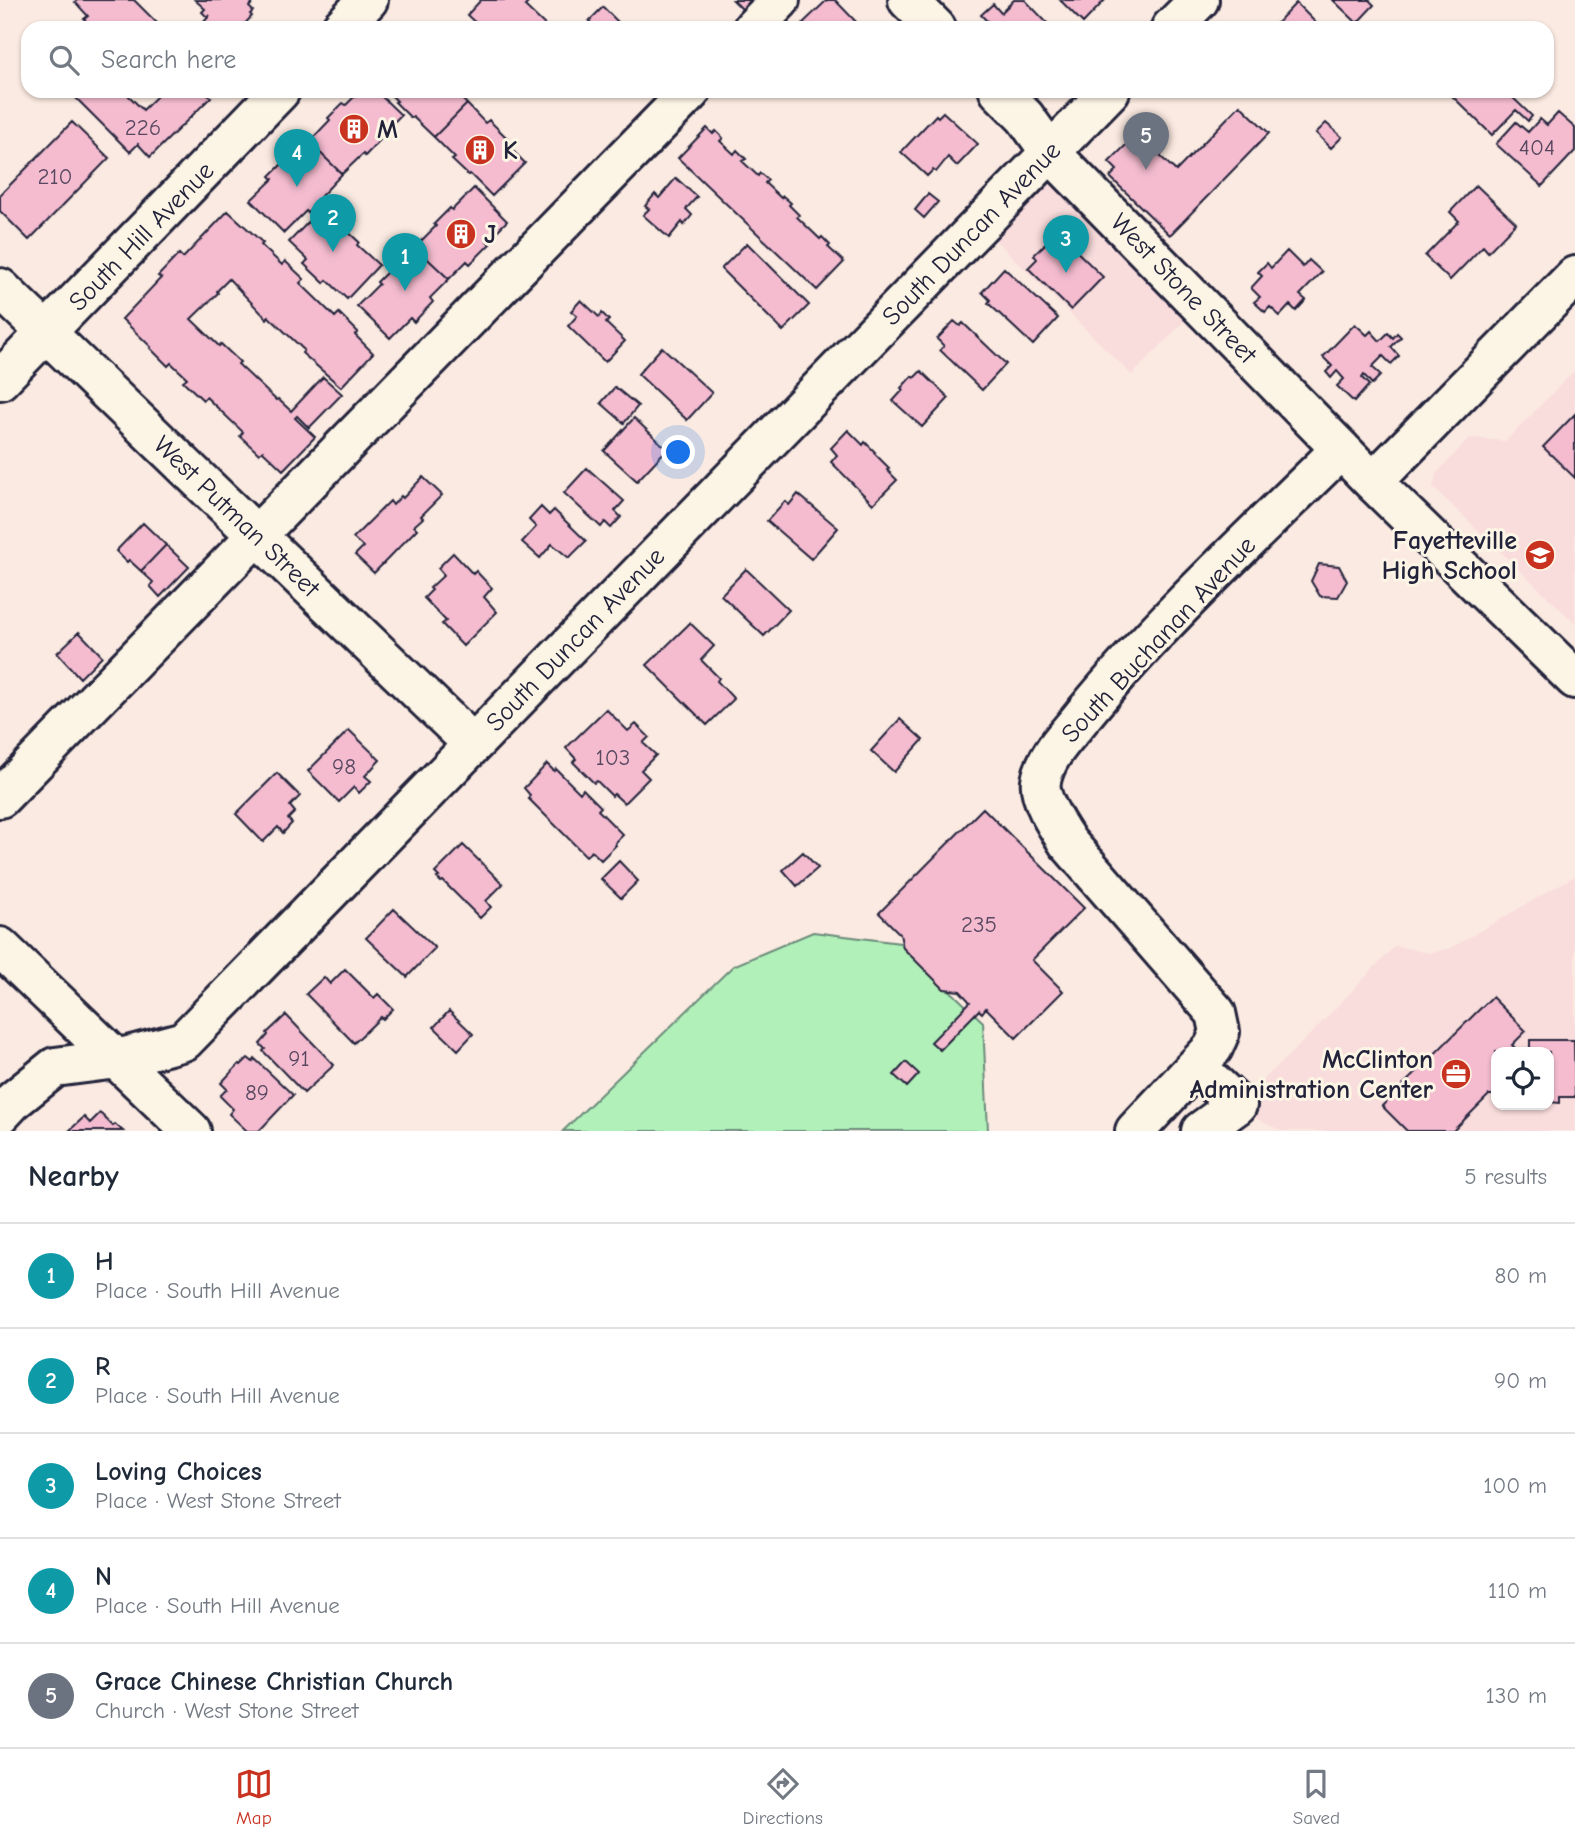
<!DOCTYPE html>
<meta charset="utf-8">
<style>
:root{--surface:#fff;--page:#f6f6f7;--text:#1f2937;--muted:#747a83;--line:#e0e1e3;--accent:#c8321e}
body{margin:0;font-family:"Comic Neue",sans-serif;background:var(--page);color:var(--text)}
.controls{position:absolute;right:21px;bottom:21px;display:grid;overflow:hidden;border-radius:14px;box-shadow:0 2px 5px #0004}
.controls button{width:63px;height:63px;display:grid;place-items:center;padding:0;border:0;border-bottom:2px solid var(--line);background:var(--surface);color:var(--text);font:35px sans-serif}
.you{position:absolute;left:679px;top:453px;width:24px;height:24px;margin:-18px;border:5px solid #fff;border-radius:50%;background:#1a73e8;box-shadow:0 0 0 10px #1a73e833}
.badge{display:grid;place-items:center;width:46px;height:46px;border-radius:50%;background:var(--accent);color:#fff;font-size:23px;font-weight:700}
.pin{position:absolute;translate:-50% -58px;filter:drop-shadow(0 2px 4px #0008)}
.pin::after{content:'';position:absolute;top:37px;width:24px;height:21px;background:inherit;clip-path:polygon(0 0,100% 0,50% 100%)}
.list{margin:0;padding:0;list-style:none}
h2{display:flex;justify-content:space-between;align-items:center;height:91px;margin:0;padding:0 28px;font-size:30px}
h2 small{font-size:23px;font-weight:400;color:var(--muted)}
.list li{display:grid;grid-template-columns:46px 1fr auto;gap:21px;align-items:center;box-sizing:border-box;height:105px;padding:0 28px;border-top:2px solid var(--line)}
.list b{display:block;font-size:26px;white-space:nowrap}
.list p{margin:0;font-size:23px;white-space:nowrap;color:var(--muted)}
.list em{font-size:23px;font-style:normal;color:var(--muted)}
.icon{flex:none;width:38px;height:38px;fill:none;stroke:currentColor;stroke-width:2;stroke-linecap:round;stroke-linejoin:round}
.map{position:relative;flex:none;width:1575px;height:1131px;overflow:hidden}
.search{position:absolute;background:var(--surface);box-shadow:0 2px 5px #0004;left:21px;right:21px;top:21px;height:77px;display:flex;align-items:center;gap:18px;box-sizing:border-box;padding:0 24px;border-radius:21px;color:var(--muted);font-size:26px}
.sheet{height:616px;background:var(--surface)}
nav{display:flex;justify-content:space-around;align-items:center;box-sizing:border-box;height:98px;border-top:2px solid var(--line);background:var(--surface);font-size:19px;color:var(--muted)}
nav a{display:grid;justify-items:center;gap:4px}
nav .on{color:var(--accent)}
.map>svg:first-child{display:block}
</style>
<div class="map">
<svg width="1575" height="1131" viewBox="0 0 1575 1131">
<rect width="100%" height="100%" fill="#fbeae1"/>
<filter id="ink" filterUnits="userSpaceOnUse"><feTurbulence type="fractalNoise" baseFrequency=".0143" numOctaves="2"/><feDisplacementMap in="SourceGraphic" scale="14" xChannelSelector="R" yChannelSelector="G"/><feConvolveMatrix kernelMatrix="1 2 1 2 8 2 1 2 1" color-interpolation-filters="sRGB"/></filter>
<g filter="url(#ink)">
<path fill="#f9dcdc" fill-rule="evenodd" d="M 1050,152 L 1200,305 L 1132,375 L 979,224 Z
M 1575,370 L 1575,623 L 1433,487 L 1437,473 L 1470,438 L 1506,441 Z
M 1575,876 L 1575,1131 L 1282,1131 L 1253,1117 L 1237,1105 L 1310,1035 L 1395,946 L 1430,953 L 1451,948 ZM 1496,1052 L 1549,1052 L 1549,1105 L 1496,1105 Z"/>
<path fill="#b1f1b9" stroke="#6a8a7a" stroke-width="2" d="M 813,932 L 900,943 L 983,1022 L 988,1131 L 563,1131 L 733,966 Z"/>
<path fill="#f5bcd0" stroke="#22223b" stroke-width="2" d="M 77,0 L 134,0 L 162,28 L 92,28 L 84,19 L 88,16 L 75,2 Z
M 195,0 L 255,0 L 249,7 L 253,11 L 250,14 L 252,16 L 241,28 L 208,28 L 203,23 L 210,15 L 207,17 L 202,12 L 205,9 Z
M 481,0 L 531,0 L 525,6 L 548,28 L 481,28 L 467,15 Z
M 733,0 L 755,0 L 744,11 Z
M 827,0 L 835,0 L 862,28 L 807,28 L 803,23 Z
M 1014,0 L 1025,0 L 1052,28 L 994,28 L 981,15 L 993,4 L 1001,13 Z
M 1060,0 L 1105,0 L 1083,23 Z
M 1333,0 L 1369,0 L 1374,5 L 1357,23 Z
M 1296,3 L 1321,28 L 1272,28 Z
M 603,7 L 623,27 L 622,28 L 595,28 L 589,21 Z
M 82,91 L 124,91 L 143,110 L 162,91 L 205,91 L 211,97 L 150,157 L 138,144 L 130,152 L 75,97 Z
M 360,91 L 376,91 L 401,115 L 378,138 L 380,140 L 365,156 L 363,154 L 342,174 L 309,142 L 330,120 L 328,118 L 343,103 L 346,105 Z
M 387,91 L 454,91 L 467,104 L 434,137 L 413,117 L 411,118 L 395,102 L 397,101 Z
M 1447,91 L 1506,91 L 1532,116 L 1528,121 L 1516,110 L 1492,135 Z
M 467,104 L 485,123 L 489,120 L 508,139 L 504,142 L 525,163 L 492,196 L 470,174 L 468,175 L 452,160 L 455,158 L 434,137 Z
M 1240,105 L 1269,133 L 1170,235 L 1110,177 L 1117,170 L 1109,162 L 1132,139 L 1139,145 L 1144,140 L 1151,146 L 1155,142 L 1165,150 L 1160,156 L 1176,171 Z
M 943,112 L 978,144 L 957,166 L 948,157 L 936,172 L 933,170 L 927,176 L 901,152 L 936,115 L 938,117 Z
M 1558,113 L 1575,128 L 1575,151 L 1542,186 L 1496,144 L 1516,122 L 1528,132 L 1540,119 L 1547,125 Z
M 72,122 L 109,158 L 29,240 L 0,211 L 0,195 Z
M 1326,123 L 1342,137 L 1331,148 L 1316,133 Z
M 707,128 L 713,134 L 716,131 L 723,138 L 720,141 L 734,154 L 737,150 L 746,159 L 742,161 L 758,176 L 760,173 L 768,180 L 765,183 L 781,198 L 783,196 L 791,203 L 789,205 L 799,215 L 797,217 L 820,239 L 822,237 L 830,245 L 828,247 L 844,262 L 817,290 L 678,158 Z
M 309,142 L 342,174 L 321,196 L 323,198 L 308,213 L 306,211 L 284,233 L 251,200 L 273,179 L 270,176 L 286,160 L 288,162 Z
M 676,178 L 697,197 L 686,209 L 692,215 L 684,225 L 682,222 L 669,238 L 643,215 L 649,209 L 645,206 L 655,194 L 659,198 Z
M 1476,185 L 1516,223 L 1488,252 L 1483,246 L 1450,280 L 1425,256 L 1459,221 L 1450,212 Z
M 474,188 L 507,221 L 487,241 L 490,244 L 470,264 L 467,261 L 449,279 L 415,247 L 436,226 L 434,224 L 450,208 L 452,210 Z
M 928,194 L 938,202 L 924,218 L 915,210 Z
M 321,209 L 343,231 L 345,229 L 359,242 L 357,245 L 379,265 L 347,299 L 327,280 L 324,283 L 304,264 L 308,260 L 289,242 Z
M 228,211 L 263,243 L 261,245 L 282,265 L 285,261 L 304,279 L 300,283 L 335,317 L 339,313 L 358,332 L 355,335 L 373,353 L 341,387 L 302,353 L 304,350 L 268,316 L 267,319 L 229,279 L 217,291 L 218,293 L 191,319 L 219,346 L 221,344 L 240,362 L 238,364 L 276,400 L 278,399 L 291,411 L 323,377 L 342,394 L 309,428 L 297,416 L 295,418 L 315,437 L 283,470 L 263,451 L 259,454 L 240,436 L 243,432 L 206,397 L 203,400 L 183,381 L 187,378 L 171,363 L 168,366 L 150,348 L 151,347 L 122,319 L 161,278 L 158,276 L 179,254 L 183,258 Z
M 1060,235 L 1103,277 L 1071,310 L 1028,268 L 1037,259 L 1034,255 L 1047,242 L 1050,245 Z
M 747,243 L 809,305 L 783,331 L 721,269 Z
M 415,247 L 449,279 L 430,298 L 433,302 L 414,322 L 410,318 L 390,338 L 357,306 L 379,284 L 377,282 L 393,266 L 395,268 Z
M 1287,251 L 1303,267 L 1309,260 L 1322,272 L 1300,295 L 1306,300 L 1296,311 L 1290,305 L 1280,316 L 1270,307 L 1265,312 L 1254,302 L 1260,297 L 1251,288 L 1262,276 L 1258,272 L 1267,263 L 1271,268 Z
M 1004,268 L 1058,318 L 1033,345 L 988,303 L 990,300 L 982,292 Z
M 581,300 L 599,317 L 602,313 L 609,320 L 606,323 L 625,341 L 605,362 L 568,326 L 577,316 L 571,311 Z
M 954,321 L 960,326 L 963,323 L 1006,364 L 982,390 L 940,350 L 944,346 L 937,339 Z
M 1355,324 L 1367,335 L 1371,331 L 1380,341 L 1388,333 L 1393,338 L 1397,333 L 1401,337 L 1391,347 L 1399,356 L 1391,364 L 1383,356 L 1372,367 L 1381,375 L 1372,384 L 1364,375 L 1362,378 L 1369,385 L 1354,402 L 1337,386 L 1344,379 L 1337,371 L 1331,378 L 1326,372 L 1332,366 L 1323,357 Z
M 662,347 L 712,393 L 687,420 L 638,374 Z
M 921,371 L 949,398 L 922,427 L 893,401 L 903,390 L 901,388 L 912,376 L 914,378 Z
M 615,387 L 638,406 L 624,423 L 601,403 Z
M 1575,414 L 1575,478 L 1543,447 Z
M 634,418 L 667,449 L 637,481 L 604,451 Z
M 848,430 L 863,445 L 865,442 L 875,452 L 874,453 L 889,468 L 887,470 L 897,480 L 873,504 L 831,462 L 837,455 L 831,448 Z
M 587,468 L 624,501 L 615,511 L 621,517 L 611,528 L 605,522 L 601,527 L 564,493 Z
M 423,477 L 442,495 L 421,516 L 423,518 L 414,526 L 417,529 L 374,573 L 355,555 L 363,547 L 353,538 L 390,501 L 393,505 L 401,496 L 403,498 Z
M 798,494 L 838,528 L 811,559 L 767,521 L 785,501 L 789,505 Z
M 541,507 L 549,515 L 554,510 L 586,541 L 569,558 L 552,544 L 540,558 L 522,542 L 536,527 L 529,520 Z
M 143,523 L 166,545 L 141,571 L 129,560 L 127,562 L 116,551 Z
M 166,545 L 189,567 L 160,597 L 150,586 L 153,582 L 141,571 Z
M 453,553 L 473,574 L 476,571 L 492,588 L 484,597 L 497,612 L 463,646 L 442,624 L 446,621 L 424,598 L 432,590 L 430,588 L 444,575 L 438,568 Z
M 1319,564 L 1339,566 L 1347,581 L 1338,597 L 1320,596 L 1311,581 Z
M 746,569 L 789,610 L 764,636 L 721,595 Z
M 690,623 L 714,646 L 701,660 L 719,678 L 717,681 L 734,699 L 707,725 L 647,665 Z
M 79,632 L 102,656 L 80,678 L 57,653 Z
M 606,709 L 628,731 L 636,724 L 649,737 L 643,743 L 656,755 L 641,770 L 649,778 L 624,803 L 614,794 L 612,796 L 597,781 L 594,783 L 573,762 L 576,759 L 566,748 Z
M 900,719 L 923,740 L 894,772 L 871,751 Z
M 349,730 L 380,760 L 365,776 L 371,781 L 359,793 L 354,787 L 339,802 L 308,771 Z
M 547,764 L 554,771 L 556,769 L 580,793 L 583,789 L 601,807 L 598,810 L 623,835 L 615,843 L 616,845 L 601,860 L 592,851 L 586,856 L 528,798 L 530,795 L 524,788 Z
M 277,773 L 300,796 L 290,806 L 295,812 L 288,819 L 292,823 L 283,833 L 278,827 L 263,842 L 236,814 Z
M 983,808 L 1084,908 L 1032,960 L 1063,991 L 1016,1038 L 986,1008 L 982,1013 L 979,1010 L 940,1050 L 931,1042 L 970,1002 L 960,991 L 944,989 L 903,948 L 900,934 L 879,913 Z
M 463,845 L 503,884 L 486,901 L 491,907 L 480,918 L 443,881 L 441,882 L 437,878 L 439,877 L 435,873 Z
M 803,852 L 818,868 L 797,886 L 783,870 Z
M 619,861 L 638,881 L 621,898 L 601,879 Z
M 394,909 L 435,948 L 407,977 L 366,938 Z
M 345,969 L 374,998 L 378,994 L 393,1009 L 383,1019 L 381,1017 L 354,1043 L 306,994 L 324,977 L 330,984 Z
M 1492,997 L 1526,1031 L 1512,1045 L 1519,1052 L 1496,1052 L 1496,1095 L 1489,1095 L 1453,1131 L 1407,1131 L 1382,1106 Z
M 449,1011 L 473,1034 L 458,1050 L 434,1027 Z
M 286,1015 L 334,1065 L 304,1093 L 263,1051 L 265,1049 L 260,1044 L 268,1035 L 267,1033 Z
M 1530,1040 L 1574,1040 L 1575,1097 L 1560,1097 L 1560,1103 L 1549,1102 L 1549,1052 L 1530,1052 Z
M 248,1058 L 253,1062 L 255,1059 L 293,1095 L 259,1131 L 247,1131 L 229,1114 L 233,1109 L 220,1096 L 227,1089 L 221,1083 L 239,1064 L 241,1065 Z
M 906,1062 L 919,1074 L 907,1087 L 894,1075 Z
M 100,1113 L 113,1126 L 115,1124 L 123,1131 L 69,1131 L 84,1117 L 90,1123 Z"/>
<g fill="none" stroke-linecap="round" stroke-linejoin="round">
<g stroke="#22223b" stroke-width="44">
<path id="minor" d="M 908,0 L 936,28
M 341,28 L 368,0
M 753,28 L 780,0
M 1171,28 L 1199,0
M 999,91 L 1025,117 L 1050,152 L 1373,482 L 1575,679
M 0,288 L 473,744
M 0,380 L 280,91
M 1373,482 L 1575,276
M 0,798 L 691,91
M 0,947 L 191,1131
M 0,1115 L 14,1100 L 55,1067 L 117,1059 L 184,1041 L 1110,91
M 1135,1131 L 1196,1066
M 1201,1131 L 1237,1105 L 1196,1066 L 1213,1048 L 1220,1032 L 1216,1013 L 1068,843 C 1059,829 1038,798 1041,781 C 1046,754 1068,735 1084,714 C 1162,619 1254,535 1341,449"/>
</g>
<use href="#minor" stroke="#fcf5e5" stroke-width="38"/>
</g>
</g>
<defs>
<g id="building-disc" transform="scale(1.575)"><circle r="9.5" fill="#c8321e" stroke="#fcf5e5"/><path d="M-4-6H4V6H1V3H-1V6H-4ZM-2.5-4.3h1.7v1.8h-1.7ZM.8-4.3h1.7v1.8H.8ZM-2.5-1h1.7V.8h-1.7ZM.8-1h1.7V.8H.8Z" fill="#fff"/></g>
<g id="school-disc" transform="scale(1.575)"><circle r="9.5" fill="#c8321e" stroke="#fcf5e5"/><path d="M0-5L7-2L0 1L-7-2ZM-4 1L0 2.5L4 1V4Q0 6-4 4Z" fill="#fff"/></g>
<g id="office-disc" transform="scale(1.575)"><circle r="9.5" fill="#c8321e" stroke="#fcf5e5"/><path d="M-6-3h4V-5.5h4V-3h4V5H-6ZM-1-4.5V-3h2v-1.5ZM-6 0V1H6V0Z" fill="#fff"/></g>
</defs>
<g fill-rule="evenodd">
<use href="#building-disc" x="354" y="129"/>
<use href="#building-disc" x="480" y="150"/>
<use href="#building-disc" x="461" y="234"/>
<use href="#school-disc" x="1540" y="555"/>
<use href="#office-disc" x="1456" y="1074"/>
</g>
<g text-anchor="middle" stroke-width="6" stroke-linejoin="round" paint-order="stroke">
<g font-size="23" fill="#574860">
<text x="143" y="135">226</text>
<text x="1537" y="155">404</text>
<text x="55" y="184">210</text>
<text x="613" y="765">103</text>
<text x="344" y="774">98</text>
<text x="979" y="932">235</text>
<text x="299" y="1066">91</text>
<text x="257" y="1100">89</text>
</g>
<g font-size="26" font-weight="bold" fill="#22223b" stroke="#fcf5e5" text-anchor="start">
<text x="377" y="138">M</text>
<text x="503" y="159">K</text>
<text x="484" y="243">J</text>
<text x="1517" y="549" text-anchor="end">Fayetteville<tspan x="1517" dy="30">High School</tspan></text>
<text x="1433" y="1068" text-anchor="end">McClinton<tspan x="1433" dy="30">Administration Center</tspan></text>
</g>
<g font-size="26" fill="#22223b" stroke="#fcf5e5">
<text transform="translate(971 233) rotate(-46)" y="9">South Duncan Avenue</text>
<text transform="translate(141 236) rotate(-46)" y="9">South Hill Avenue</text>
<text transform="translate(1184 288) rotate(46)" y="9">West Stone Street</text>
<text transform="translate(237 516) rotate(44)" y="9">West Putman Street</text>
<text transform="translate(575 639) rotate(-46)" y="9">South Duncan Avenue</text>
<text transform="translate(1158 639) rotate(-47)" y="9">South Buchanan Avenue</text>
</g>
</g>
</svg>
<div class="controls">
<button><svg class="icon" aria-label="locate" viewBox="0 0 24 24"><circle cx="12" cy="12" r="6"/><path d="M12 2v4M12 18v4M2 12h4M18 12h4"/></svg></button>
</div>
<div class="you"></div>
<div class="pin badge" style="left:405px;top:291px;background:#0f9aa8">1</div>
<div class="pin badge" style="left:333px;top:252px;background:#0f9aa8">2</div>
<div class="pin badge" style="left:1066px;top:273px;background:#0f9aa8">3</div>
<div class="pin badge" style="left:297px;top:187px;background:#0f9aa8">4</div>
<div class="pin badge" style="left:1146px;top:170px;background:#6b7280">5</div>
<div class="search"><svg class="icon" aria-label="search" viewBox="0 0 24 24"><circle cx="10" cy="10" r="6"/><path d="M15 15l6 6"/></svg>Search here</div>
</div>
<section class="sheet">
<h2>Nearby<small>5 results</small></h2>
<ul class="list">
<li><span class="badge" style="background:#0f9aa8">1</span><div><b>H</b><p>Place · South Hill Avenue</p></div><em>80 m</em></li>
<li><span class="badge" style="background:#0f9aa8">2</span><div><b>R</b><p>Place · South Hill Avenue</p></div><em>90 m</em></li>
<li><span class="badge" style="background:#0f9aa8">3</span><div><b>Loving Choices</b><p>Place · West Stone Street</p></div><em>100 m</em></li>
<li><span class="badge" style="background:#0f9aa8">4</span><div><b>N</b><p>Place · South Hill Avenue</p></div><em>110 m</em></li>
<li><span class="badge" style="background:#6b7280">5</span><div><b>Grace Chinese Christian Church</b><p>Church · West Stone Street</p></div><em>130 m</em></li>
</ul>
</section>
<nav>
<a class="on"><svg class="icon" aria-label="map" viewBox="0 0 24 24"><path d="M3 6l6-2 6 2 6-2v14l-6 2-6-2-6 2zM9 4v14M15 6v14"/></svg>Map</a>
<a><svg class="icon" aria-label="directions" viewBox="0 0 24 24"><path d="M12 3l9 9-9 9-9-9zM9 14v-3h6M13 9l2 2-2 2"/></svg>Directions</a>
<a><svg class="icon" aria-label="saved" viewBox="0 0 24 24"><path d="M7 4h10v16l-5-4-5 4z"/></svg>Saved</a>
</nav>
